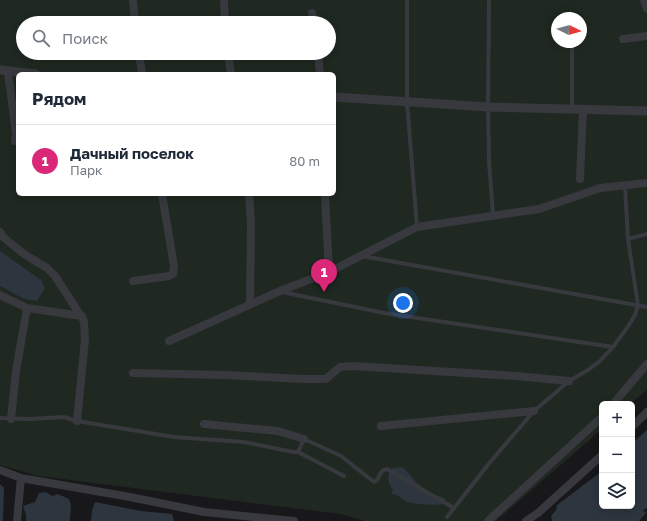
<!DOCTYPE html>
<html lang="ru">
<meta charset="utf-8">
<style>
:root{--surface:#fff;--page:#f6f6f7;--text:#1f2937;--muted:#747a83;--line:#e0e1e3;--accent:#db2777}
body{margin:0;font-family:"Golos Text",sans-serif;background:var(--page);color:var(--text)}
.controls{position:absolute;right:12px;bottom:12px;display:grid;overflow:hidden;border-radius:6px;box-shadow:0 2px 10px #0003}
.controls button{width:36px;height:36px;display:grid;place-items:center;padding:0;border:0;border-bottom:1px solid var(--line);background:var(--surface);color:var(--text);font:20px sans-serif}
.compass{position:absolute;left:551px;top:12px;width:36px;height:36px;border-radius:50%;background:var(--surface);box-shadow:0 2px 10px #0003;rotate:95deg}
.you{position:absolute;left:403px;top:303px;width:14px;height:14px;margin:-10px;border:3px solid #fff;border-radius:50%;background:#1a73e8;box-shadow:0 0 0 6px #1a73e833}
.badge{display:grid;place-items:center;width:26px;height:26px;border-radius:50%;background:var(--accent);color:#fff;font-size:13px;font-weight:700}
.pin{position:absolute;translate:-50% -33px;filter:drop-shadow(0 1px 2px #0008)}
.pin::after{content:'';position:absolute;top:21px;width:14px;height:12px;background:inherit;clip-path:polygon(0 0,100% 0,50% 100%)}
.list{margin:0;padding:0;list-style:none}
h2{display:flex;justify-content:space-between;align-items:center;height:52px;margin:0;padding:0 16px;font-size:17px}
h2 small{font-size:13px;font-weight:400;color:var(--muted)}
.list li{display:grid;grid-template-columns:26px 1fr auto;gap:12px;align-items:center;box-sizing:border-box;height:72px;padding:0 16px;border-top:1px solid var(--line)}
.list b{display:block;font-size:15px;white-space:nowrap}
.list p{margin:0;font-size:13px;white-space:nowrap;color:var(--muted)}
.list em{font-size:13px;font-style:normal;color:var(--muted)}
.icon{flex:none;width:22px;height:22px;fill:none;stroke:currentColor;stroke-width:2;stroke-linecap:round;stroke-linejoin:round}
.map{position:relative;flex:none;width:647px;height:521px;overflow:hidden}
.search{position:absolute;background:var(--surface);box-shadow:0 2px 10px #0003;left:16px;top:16px;width:320px;height:44px;display:flex;align-items:center;gap:10px;box-sizing:border-box;padding:0 14px;border-radius:22px;color:var(--muted);font-size:15px}
.panel{position:absolute;background:var(--surface);box-shadow:0 2px 10px #0003;left:16px;top:72px;width:320px;height:124px;border-radius:6px}
.map>svg:first-child{display:block}
</style>
<div class="map">
<svg width="647" height="521" viewBox="0 0 647 521">
<rect width="100%" height="100%" fill="#18171a"/>
<path fill="#1f2821" fill-rule="evenodd" d="M 0,0 L 647,0 L 647,390 L 630,404 L 602,404 L 602,429 L 496,521 L 365,521 L 340,514 L 38,476 L 0,465 ZM 557,18 L 581,18 L 581,42 L 557,42 ZM 23,23 L 329,23 L 329,53 L 23,53 ZM 18,74 L 334,74 L 334,194 L 18,194 Z"/>
<path fill="#2d353e" d="M 0,251 L 41,280 L 45,288 L 37,301 C 23,301 13,292 0,286 Z
M 647,430 L 647,508 L 643,510 L 646,513 L 639,521 L 552,521 L 551,516 L 556,510 L 557,505 L 602,471 L 602,506 L 632,506 L 632,443 Z
M 402,467 C 411,473 415,484 425,490 C 431,494 440,496 446,499 C 445,500 443,503 442,504 C 439,506 412,504 408,502 C 400,499 401,495 391,494 L 393,490 C 388,482 386,477 392,468 Z
M 0,484 L 4,488 L 3,521 L 0,521 Z
M 46,492 L 52,496 L 58,494 L 69,499 L 71,505 L 70,521 L 26,521 L 26,515 L 23,506 L 35,502 L 39,493 Z
M 95,502 L 141,511 L 172,514 L 174,521 L 91,521 L 92,511 Z"/>
<g fill="none" stroke-linecap="round" stroke-linejoin="round">
<path stroke="#38393f" stroke-width="4" d="M 489,0 L 488,107 L 489,161 L 493,215
M 407,1 L 407,102 L 417,227
M 572,18 L 572,16
M 71,22 L 135,21
M 572,110 L 572,42
M 628,239 L 647,234
M 362,256 L 647,307
M 282,292 L 384,313 L 613,347
M 0,418 L 30,419 L 64,417 L 77,421 L 174,437 L 244,442 L 293,452 L 298,452 L 304,439 L 341,456 L 374,482 L 377,480 L 382,471 L 387,469 L 454,508
M 298,452 L 344,476
M 447,517 L 491,461 L 534,411 L 569,381 L 588,370 L 600,361 L 613,347 L 629,325 L 635,315 L 638,305 L 628,239 L 625,186"/>
<path stroke="#38393f" stroke-width="8" d="M 133,0 L 135,23
M 224,0 L 225,23
M 644,0 L 647,9
M 312,13 L 314,23
M 623,39 L 647,36
M 139,53 L 142,74
M 228,53 L 231,74
M 318,53 L 320,74
M 8,72 L 16,134 L 15,141
M 580,179 L 583,110
M 249,194 L 251,224 L 250,304
M 325,194 L 329,272
M 0,232 L 3,237 L 24,254 L 47,268 L 55,276 L 84,321 L 85,339 L 77,421
M 133,281 L 169,276 L 173,274 L 174,266 L 162,194
M 0,295 L 27,308 L 82,316
M 169,341 L 280,291 L 329,272 L 417,227 L 539,209 L 600,188 L 647,183
M 133,373 L 226,375 L 305,379 L 326,379 L 340,367 L 353,366 L 516,376 L 569,381
M 613,404 L 647,364
M 11,419 L 16,371 L 27,308
M 204,424 L 278,431 L 304,439
M 381,426 L 534,411
M 632,427 L 647,412
M 0,470 L 21,478 L 130,497 L 204,512 L 294,521
M 17,521 L 21,478
M 488,521 L 602,417
M 526,521 L 538,513 L 602,455"/>
<path stroke="#38393f" stroke-width="9" d="M 0,70 L 36,74
M 334,97 L 488,107 L 647,111"/>
</g>
</svg>
<div class="controls">
<button>+</button>
<button>−</button>
<button><svg class="icon" aria-label="layers" viewBox="0 0 24 24"><path d="M12 4l9 5-9 5-9-5zM3 14l9 5 9-5"/></svg></button>
</div>
<svg class="compass" viewBox="-18 -18 36 36"><path d="M0-13l5 13h-10z" fill="#e53935"/><path d="M0 13l5-13h-10z" fill="#747a83"/></svg>
<div class="you"></div>
<div class="pin badge" style="left:324px;top:292px">1</div>
<div class="search"><svg class="icon" aria-label="search" viewBox="0 0 24 24"><circle cx="10" cy="10" r="6"/><path d="M15 15l6 6"/></svg>Поиск</div>
<section class="panel">
<h2>Рядом<small></small></h2>
<ul class="list">
<li><span class="badge">1</span><div><b>Дачный поселок</b><p>Парк</p></div><em>80 m</em></li>
</ul>
</section>
</div>
